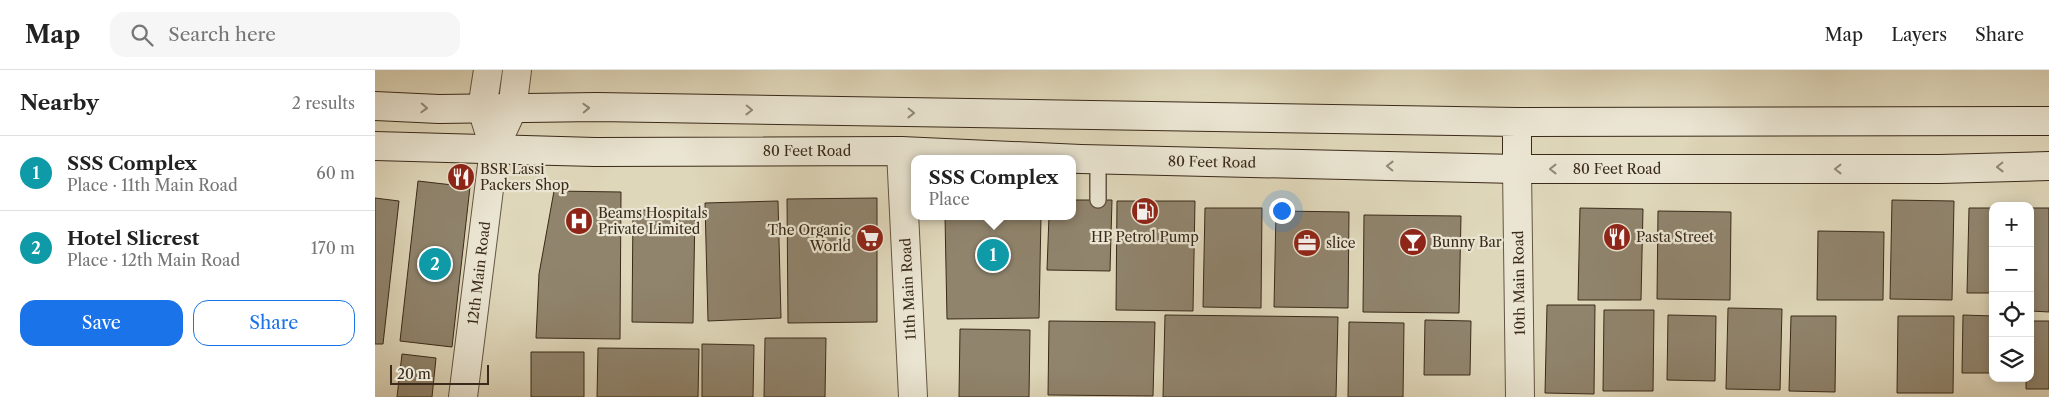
<!DOCTYPE html>
<meta charset="utf-8">
<style>
:root{--surface:#fff;--page:#f6f6f6;--text:#222;--muted:#767676;--line:#e0e0e0;--accent:#1a73e8}
body{margin:0;font-family:"Libre Caslon Text",serif;background:var(--page);color:var(--text)}
.controls{position:absolute;right:15px;bottom:15px;display:grid;overflow:hidden;border-radius:10px;box-shadow:0 2px 12px #0003}
.controls button{width:45px;height:45px;display:grid;place-items:center;padding:0;border:0;border-bottom:1px solid var(--line);background:var(--surface);color:var(--text);font:25px sans-serif}
.scale{position:absolute;left:15px;bottom:12px;width:99px;box-sizing:border-box;padding-left:5px;border:2px solid #3a2a19;border-top:0;font-size:14px;line-height:18px;white-space:nowrap;color:#3a2a19;-webkit-text-stroke:4px #eae5d2;paint-order:stroke}
.you{position:absolute;left:906px;top:140px;width:18px;height:18px;margin:-12px;border:4px solid #fff;border-radius:50%;background:#1a73e8;box-shadow:0 0 0 8px #1a73e833}
.badge{display:grid;place-items:center;width:32px;height:32px;border-radius:50%;background:var(--accent);color:#fff;font-size:16px;font-weight:700}
.pin{position:absolute;translate:-50% -50%;border:2px solid #fff;box-shadow:0 1px 5px #0006}
.popup{position:absolute;left:536px;top:85px;width:165px;height:65px;box-sizing:border-box;display:grid;place-content:center;border-radius:10px;background:var(--surface);filter:drop-shadow(0 1px 4px #0005);font-size:16px;white-space:nowrap;color:var(--muted)}
.popup b{font-size:19px;color:var(--text)}
.popup::after{content:'';position:absolute;left:50%;top:100%;margin-left:-10px;border:10px solid transparent;border-top-color:var(--surface)}
.list{margin:0;padding:0;list-style:none}
h2{display:flex;justify-content:space-between;align-items:center;height:65px;margin:0;padding:0 20px;font-size:21px}
h2 small{font-size:16px;font-weight:400;color:var(--muted)}
.list li{display:grid;grid-template-columns:32px 1fr auto;gap:15px;align-items:center;box-sizing:border-box;height:75px;padding:0 20px;border-top:1px solid var(--line)}
.list b{display:block;font-size:19px;white-space:nowrap}
.list p{margin:0;font-size:16px;white-space:nowrap;color:var(--muted)}
.list em{font-size:16px;font-style:normal;color:var(--muted)}
.actions{display:flex;gap:10px;padding:15px 20px}
.actions a{flex:1;padding:11px 0;border:1px solid var(--accent);border-radius:15px;text-align:center;font-size:18px;color:var(--accent)}
.actions .main{background:var(--accent);color:#fff}
.icon{flex:none;width:28px;height:28px;fill:none;stroke:currentColor;stroke-width:2;stroke-linecap:round;stroke-linejoin:round}
.map{position:relative;flex:none;width:1674px;height:327px;overflow:hidden}
header{display:flex;align-items:center;gap:30px;box-sizing:border-box;height:70px;padding:0 25px;background:var(--surface);border-bottom:1px solid var(--line)}
header strong{font-size:24px}
nav{display:flex;gap:28px;margin-inline-start:auto;font-size:18px}
.search{width:350px;height:45px;background:var(--page);display:flex;align-items:center;gap:12px;box-sizing:border-box;padding:0 18px;border-radius:15px;color:var(--muted);font-size:19px}
main{display:flex}
aside{flex:1;background:var(--surface)}
.map>svg:first-child{display:block}
</style>
<header>
<strong>Map</strong>
<div class="search"><svg class="icon" aria-label="search" viewBox="0 0 24 24"><circle cx="10" cy="10" r="6"/><path d="M15 15l6 6"/></svg>Search here</div>
<nav><a>Map</a><a>Layers</a><a>Share</a></nav>
</header>
<main>
<aside>
<h2>Nearby<small>2 results</small></h2>
<ul class="list">
<li><span class="badge" style="background:#0f9aa8">1</span><div><b>SSS Complex</b><p>Place · 11th Main Road</p></div><em>60 m</em></li>
<li><span class="badge" style="background:#0f9aa8">2</span><div><b>Hotel Slicrest</b><p>Place · 12th Main Road</p></div><em>170 m</em></li>
</ul>
<div class="actions"><a class="main">Save</a><a>Share</a></div>
</aside>
<div class="map">
<svg width="1674" height="327" viewBox="0 0 1674 327">
<rect width="100%" height="100%" fill="#dfd7ba"/>
<filter id="stains"><feTurbulence type="fractalNoise" baseFrequency=".004" numOctaves="4"/><feColorMatrix values="0 0 0 0 .2 0 0 0 0 .09 0 0 0 0 .02 0 0 0 .5 -.17"/></filter>
<radialGradient id="worn" r=".72"><stop offset=".6" stop-color="#630" stop-opacity="0"/><stop offset="1" stop-color="#630" stop-opacity=".3"/></radialGradient>
<path fill="#90846d" stroke="#3a2a19" d="M 43,111 L 95,117 L 77,277 L 25,271 Z
M 179,121 L 246,122 L 245,269 L 161,268 L 164,204 Z
M 0,128 L 24,131 L 8,274 L 0,274 Z
M 502,128 L 502,252 L 413,253 L 412,129 Z
M 697,130 L 737,130 L 735,201 L 672,200 L 674,146 L 697,146 Z
M 1517,130 L 1579,131 L 1577,230 L 1515,229 Z
M 403,131 L 406,248 L 333,251 L 330,133 Z
M 742,131 L 820,131 L 818,241 L 741,240 Z
M 830,138 L 887,138 L 886,238 L 828,237 Z
M 1205,138 L 1268,139 L 1266,230 L 1203,230 Z
M 1594,138 L 1618,138 L 1618,223 L 1592,223 Z
M 1657,138 L 1674,138 L 1674,242 L 1656,241 Z
M 258,140 L 320,141 L 318,253 L 257,252 Z
M 901,141 L 974,142 L 973,238 L 899,237 Z
M 1283,141 L 1356,142 L 1355,230 L 1282,229 Z
M 989,145 L 1086,146 L 1084,243 L 988,242 Z
M 570,146 L 666,146 L 664,248 L 572,249 Z
M 1443,161 L 1509,162 L 1508,230 L 1442,230 Z
M 1172,235 L 1220,235 L 1219,324 L 1170,323 Z
M 1353,238 L 1407,239 L 1405,320 L 1351,319 Z
M 1229,240 L 1279,240 L 1278,321 L 1228,321 Z
M 790,245 L 963,247 L 961,327 L 788,327 Z
M 1293,245 L 1341,246 L 1340,311 L 1292,310 Z
M 1588,245 L 1618,246 L 1618,303 L 1587,303 Z
M 1416,246 L 1461,246 L 1460,322 L 1414,321 Z
M 1523,246 L 1579,246 L 1578,323 L 1522,323 Z
M 1050,250 L 1096,251 L 1095,305 L 1049,305 Z
M 674,251 L 780,252 L 778,326 L 673,325 Z
M 1655,251 L 1674,251 L 1674,319 L 1651,319 L 1651,308 L 1655,308 Z
M 974,252 L 1029,253 L 1028,327 L 973,327 Z
M 585,259 L 655,260 L 654,327 L 584,327 Z
M 390,268 L 451,268 L 450,327 L 389,327 Z
M 327,274 L 379,275 L 378,327 L 327,327 Z
M 223,278 L 324,279 L 323,327 L 222,327 Z
M 156,282 L 209,282 L 209,327 L 156,327 Z
M 27,284 L 61,288 L 57,327 L 22,327 Z"/>
<g fill="none" stroke-linecap="round" stroke-linejoin="round">
<g stroke="#635541" stroke-width="18">
<path id="service" d="M 723,130 L 723,89"/>
</g>
<g stroke="#635541" stroke-width="30">
<path id="minor" d="M 113,0 L 107,39 L 114,61
M 526,81 L 538,327
M 1142,99 L 1145,327
M 88,327 L 119,79 L 137,40 L 142,0"/>
</g>
<g stroke="#3a2a19" stroke-width="30">
<path id="secondary" d="M 0,36 L 64,39 L 222,37 L 1142,52 L 1674,51
M 1142,52 L 1142,99
M 0,76 L 220,82 L 526,81 L 706,89 L 1142,99 L 1565,99 L 1674,96"/>
</g>
<use href="#service" stroke="#eae5d2" stroke-width="15"/>
<use href="#minor" stroke="#eae5d2" stroke-width="28"/>
<use href="#secondary" stroke="#eae5d2" stroke-width="28"/>
</g>
<defs><path id="oneway-chevron" d="M-2-3.5L2.5 0L-2 3.5" fill="none" stroke-width="1.6" stroke-linecap="round" stroke-linejoin="round" transform="scale(1.25)"/></defs>
<g stroke="#928876">
<use href="#oneway-chevron" transform="translate(49 38) rotate(3)"/>
<use href="#oneway-chevron" transform="translate(211 38) rotate(-2)"/>
<use href="#oneway-chevron" transform="translate(374 40) rotate(1)"/>
<use href="#oneway-chevron" transform="translate(536 43) rotate(1)"/>
<use href="#oneway-chevron" transform="translate(1015 96) rotate(-179)"/>
<use href="#oneway-chevron" transform="translate(1625 97) rotate(179)"/>
<use href="#oneway-chevron" transform="translate(1178 99) rotate(180)"/>
<use href="#oneway-chevron" transform="translate(1463 99) rotate(180)"/>
</g>
<defs>
<g id="restaurant-disc" transform="scale(1.4375)"><circle r="9.5" fill="#8f2418" stroke="#eae5d2"/><path d="M-5-6h1v4h1v-4h1v4h1v-4h1v5L-1.5 .5V6h-2V.5L-5-1ZM5-6V6H3V1.5H1.5Q1.5-4 5-6Z" fill="#fff"/></g>
<g id="fuel-disc" transform="scale(1.4375)"><circle r="9.5" fill="#8f2418" stroke="#eae5d2"/><path d="M-5.5-6h7V0h2V4h1.3V-2.5L3-4.5l.8-.8L6-3V5H2.5V1h-1V6h-7ZM-4.2-4.7v3.2H.2V-4.7Z" fill="#fff"/></g>
<g id="hospital-disc" transform="scale(1.4375)"><circle r="9.5" fill="#8f2418" stroke="#eae5d2"/><path d="M-5-5h3v3.5h4V-5h3V5h-3V1.5h-4V5h-3Z" fill="#fff"/></g>
<g id="supermarket-disc" transform="scale(1.4375)"><circle r="9.5" fill="#8f2418" stroke="#eae5d2"/><path d="M-6-5.5h2.5l.6 2H6L4.5 2H-2.5L-4.4-4H-6ZM-1.5 3.2a1.3 1.3 0 1 0 .1 0ZM3 3.2a1.3 1.3 0 1 0 .1 0Z" fill="#fff"/></g>
<g id="bar-disc" transform="scale(1.4375)"><circle r="9.5" fill="#8f2418" stroke="#eae5d2"/><path d="M-6-5H6L.8 .8V4.5H3.5V6h-7V4.5H-.8V.8Z" fill="#fff"/></g>
<g id="office-disc" transform="scale(1.4375)"><circle r="9.5" fill="#8f2418" stroke="#eae5d2"/><path d="M-6-3h4V-5.5h4V-3h4V5H-6ZM-1-4.5V-3h2v-1.5ZM-6 0V1H6V0Z" fill="#fff"/></g>
</defs>
<g fill-rule="evenodd">
<use href="#restaurant-disc" x="86" y="107"/>
<use href="#fuel-disc" x="770" y="141"/>
<use href="#hospital-disc" x="204" y="151"/>
<use href="#restaurant-disc" x="1242" y="167"/>
<use href="#supermarket-disc" x="495" y="168"/>
<use href="#bar-disc" x="1038" y="172"/>
<use href="#office-disc" x="932" y="173"/>
</g>
<g text-anchor="middle" stroke-width="4.5" stroke-linejoin="round" paint-order="stroke">
<g font-size="14" fill="#3a2a19" stroke="#eae5d2">
<text x="432" y="86">80 Feet Road</text>
<text transform="translate(837 92) rotate(1)" y="5">80 Feet Road</text>
<text x="1242" y="104">80 Feet Road</text>
<text transform="translate(104 203) rotate(-83)" y="5">12th Main Road</text>
<text transform="translate(1144 213) rotate(-91)" y="5">10th Main Road</text>
<text transform="translate(533 219) rotate(-93)" y="5">11th Main Road</text>
</g>
<g font-size="14" fill="#3a2a19" stroke="#eae5d2" text-anchor="start">
<text x="105" y="104">BSR Lassi<tspan x="105" dy="16">Packers Shop</tspan></text>
<text x="223" y="148">Beams Hospitals<tspan x="223" dy="16">Private Limited</tspan></text>
<text x="476" y="165" text-anchor="end">The Organic<tspan x="476" dy="16">World</tspan></text>
<text x="770" y="172" text-anchor="middle">HP Petrol Pump</text>
<text x="1261" y="172">Pasta Street</text>
<text x="1057" y="177">Bunny Bar</text>
<text x="951" y="178">slice</text>
</g>
</g>
<rect width="100%" height="100%" filter="url(#stains)"/>
<rect width="100%" height="100%" fill="url(#worn)"/>
</svg>
<div class="controls">
<button>+</button>
<button>−</button>
<button><svg class="icon" aria-label="locate" viewBox="0 0 24 24"><circle cx="12" cy="12" r="6"/><path d="M12 2v4M12 18v4M2 12h4M18 12h4"/></svg></button>
<button><svg class="icon" aria-label="layers" viewBox="0 0 24 24"><path d="M12 4l9 5-9 5-9-5zM3 14l9 5 9-5"/></svg></button>
</div>
<div class="scale">20 m</div>
<div class="you"></div>
<div class="pin badge" style="left:618px;top:185px;background:#0f9aa8">1</div>
<div class="popup"><b>SSS Complex</b>Place</div>
<div class="pin badge" style="left:60px;top:194px;background:#0f9aa8">2</div>
</div>
</main>
